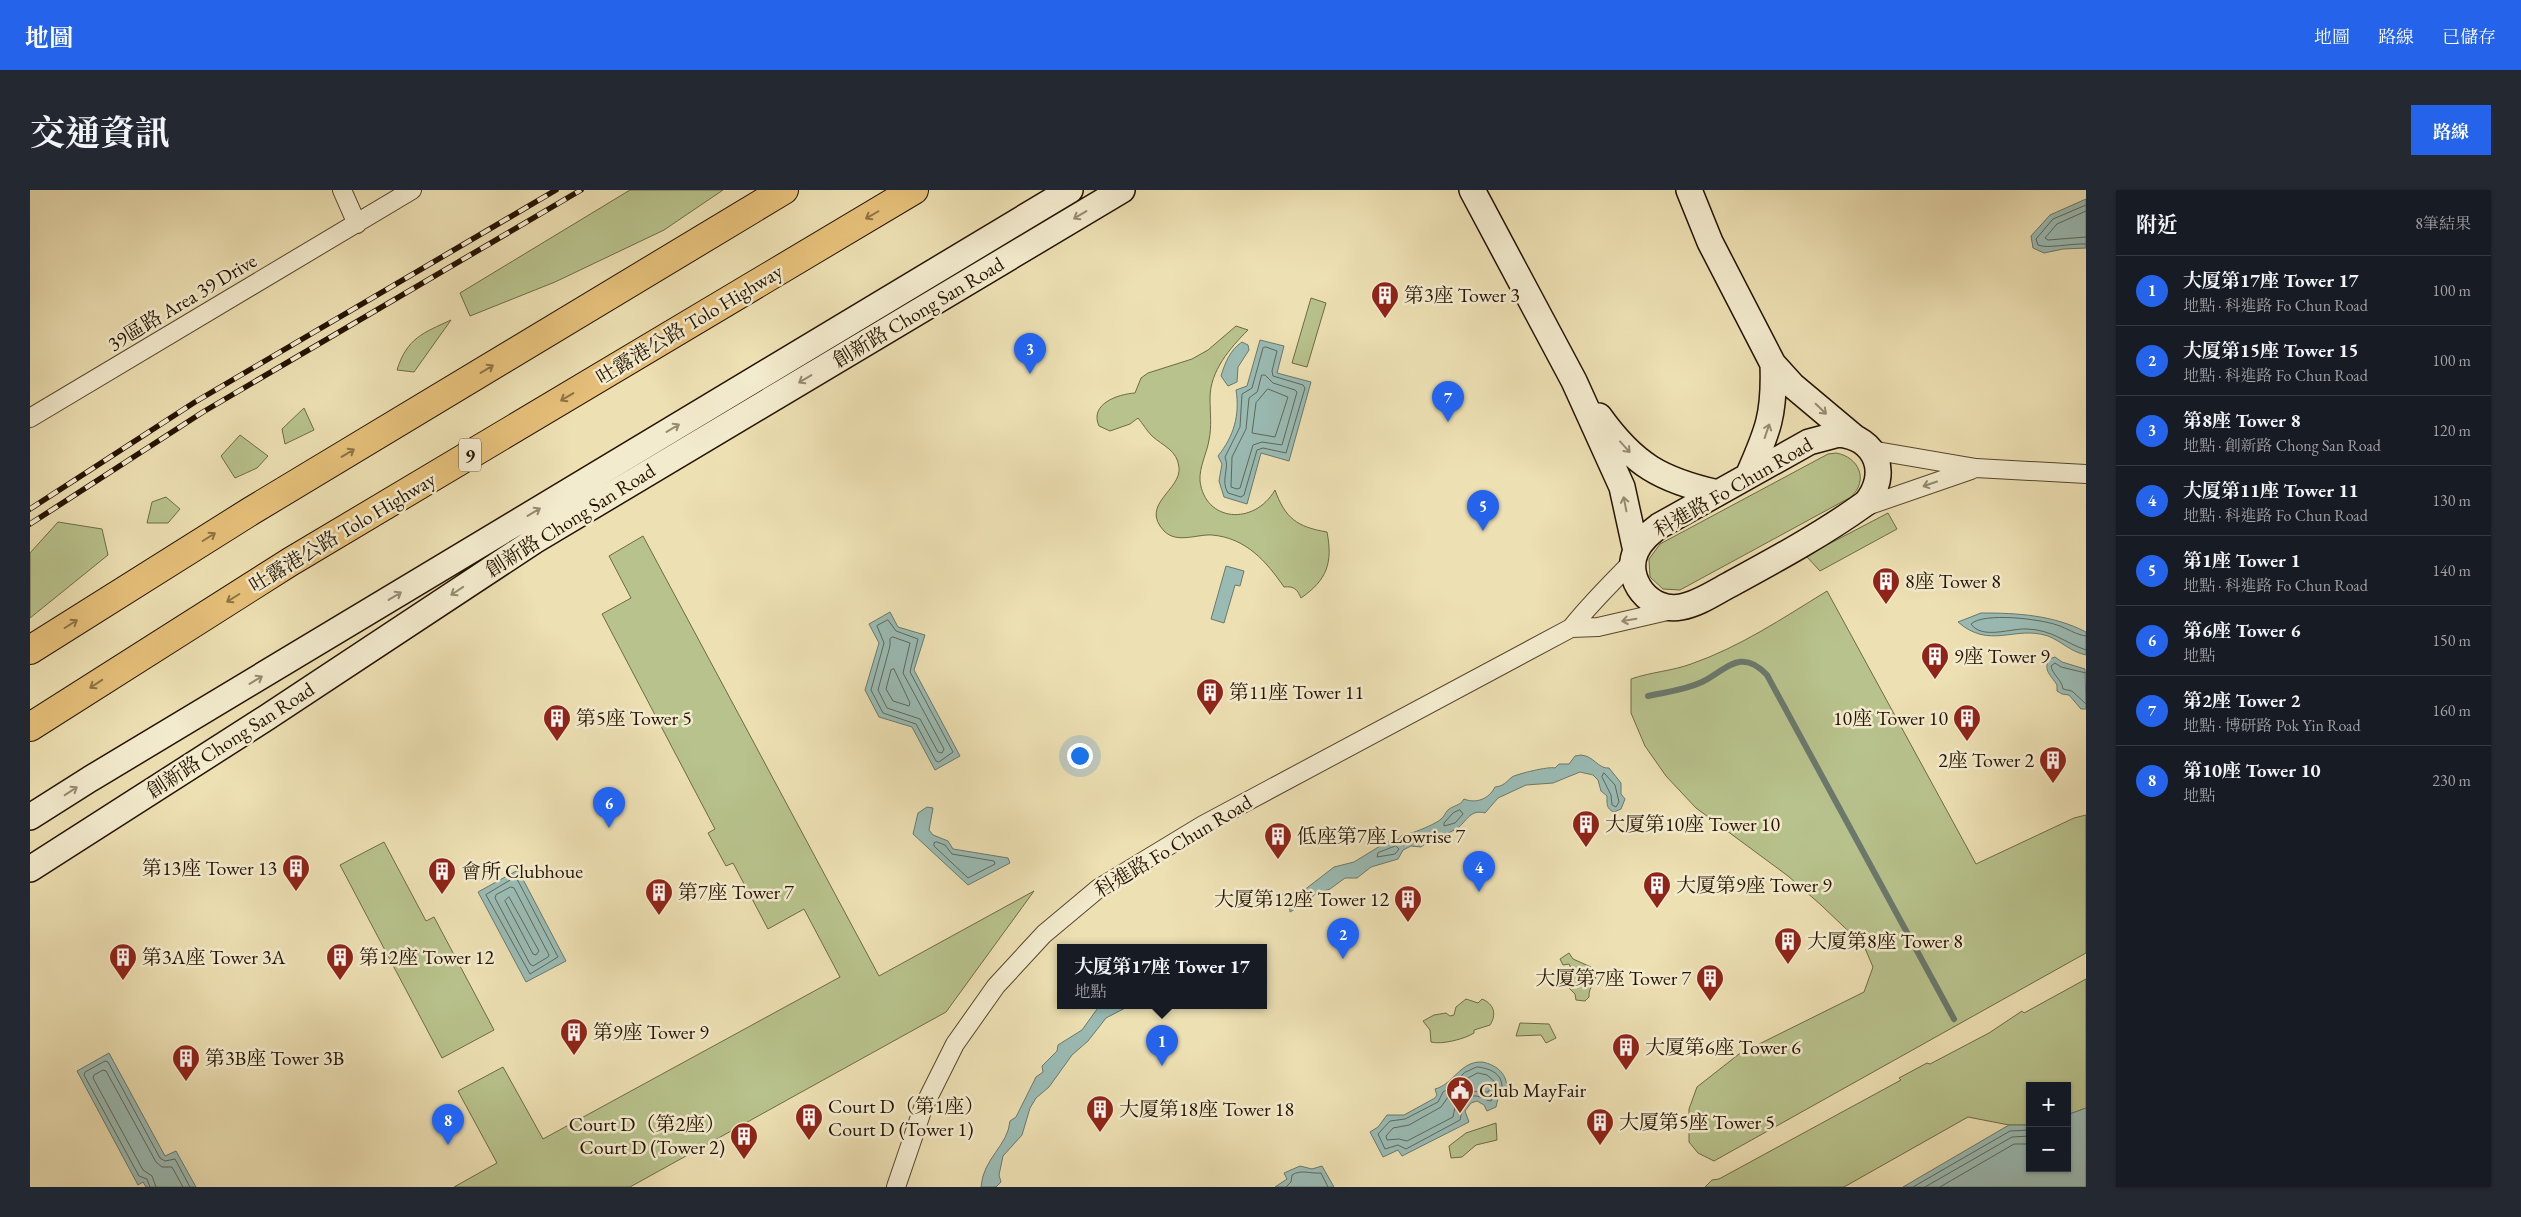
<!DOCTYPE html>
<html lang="zh-TW">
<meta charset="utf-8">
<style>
:root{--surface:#171b24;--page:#242831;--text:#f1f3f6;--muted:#9ea1a6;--line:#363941;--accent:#2563eb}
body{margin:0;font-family:"EB Garamond","Noto Serif TC",serif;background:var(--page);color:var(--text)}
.controls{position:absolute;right:15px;bottom:15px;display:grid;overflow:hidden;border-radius:0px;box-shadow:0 1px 4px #0004}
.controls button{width:45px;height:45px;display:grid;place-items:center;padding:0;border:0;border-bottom:1px solid var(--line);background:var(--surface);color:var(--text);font:25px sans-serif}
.you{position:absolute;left:1049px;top:565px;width:18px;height:18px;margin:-12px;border:4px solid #fff;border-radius:50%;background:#1a73e8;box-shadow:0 0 0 8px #1a73e833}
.badge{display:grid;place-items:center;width:32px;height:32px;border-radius:50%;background:var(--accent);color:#fff;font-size:16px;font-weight:700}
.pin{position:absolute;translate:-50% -41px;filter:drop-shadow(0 1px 2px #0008)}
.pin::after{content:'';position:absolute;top:26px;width:18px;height:15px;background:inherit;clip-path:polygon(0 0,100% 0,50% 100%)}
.popup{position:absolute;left:1027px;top:754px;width:210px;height:65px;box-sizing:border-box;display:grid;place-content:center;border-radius:0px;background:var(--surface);filter:drop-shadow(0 1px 4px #0005);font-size:16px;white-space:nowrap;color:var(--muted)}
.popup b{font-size:19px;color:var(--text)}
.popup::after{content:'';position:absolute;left:50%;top:100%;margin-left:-10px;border:10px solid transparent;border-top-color:var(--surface)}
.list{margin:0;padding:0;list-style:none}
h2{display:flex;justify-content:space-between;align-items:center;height:65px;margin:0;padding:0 20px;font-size:21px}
h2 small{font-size:16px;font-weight:400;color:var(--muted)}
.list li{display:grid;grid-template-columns:32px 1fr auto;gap:15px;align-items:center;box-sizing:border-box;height:70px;padding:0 20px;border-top:1px solid var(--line)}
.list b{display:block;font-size:19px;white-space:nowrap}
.list p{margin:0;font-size:16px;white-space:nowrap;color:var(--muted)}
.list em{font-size:16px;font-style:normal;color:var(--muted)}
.map{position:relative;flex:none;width:2056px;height:997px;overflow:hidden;border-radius:0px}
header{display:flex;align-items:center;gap:30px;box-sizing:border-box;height:70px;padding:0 25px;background:var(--accent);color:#fff}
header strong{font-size:24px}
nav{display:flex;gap:28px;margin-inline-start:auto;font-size:18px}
.intro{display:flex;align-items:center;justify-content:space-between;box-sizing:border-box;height:120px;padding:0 30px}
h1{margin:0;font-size:35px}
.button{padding:12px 22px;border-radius:0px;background:var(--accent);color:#fff;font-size:18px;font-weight:700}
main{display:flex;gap:30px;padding:0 30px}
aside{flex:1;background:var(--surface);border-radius:0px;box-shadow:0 1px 4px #0004}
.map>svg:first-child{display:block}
</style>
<header>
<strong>地圖</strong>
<nav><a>地圖</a><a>路線</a><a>已儲存</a></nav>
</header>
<div class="intro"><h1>交通資訊</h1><a class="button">路線</a></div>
<main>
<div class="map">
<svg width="2056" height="997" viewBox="0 0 2056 997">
<rect width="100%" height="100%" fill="#ede0b3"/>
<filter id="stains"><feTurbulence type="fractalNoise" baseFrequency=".004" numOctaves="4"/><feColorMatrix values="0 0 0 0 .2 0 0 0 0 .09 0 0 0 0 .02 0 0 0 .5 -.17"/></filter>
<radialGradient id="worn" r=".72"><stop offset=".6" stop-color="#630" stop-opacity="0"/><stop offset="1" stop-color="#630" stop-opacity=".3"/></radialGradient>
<path fill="#b8c28c" stroke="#6e6a46" d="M 600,0 L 693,0 L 634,40 L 525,92 L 440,126 L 430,103 Z
M 1281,108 L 1296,113 L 1277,177 L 1262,173 Z
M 421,130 L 384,182 L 367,180 C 377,148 393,143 421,130 Z
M 1206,136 L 1218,140 C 1200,158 1180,181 1180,208 C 1180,223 1182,236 1179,250 C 1177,263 1169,277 1170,291 C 1175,332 1224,336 1245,300 C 1255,328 1267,337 1297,342 C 1303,373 1297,390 1271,408 C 1267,399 1264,396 1254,397 C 1236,371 1216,348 1182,345 C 1167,344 1147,354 1134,341 C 1109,314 1152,300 1149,277 C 1147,260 1133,256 1122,246 C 1117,241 1113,234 1108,228 L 1100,234 L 1080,241 L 1069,236 C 1059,214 1088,204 1105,203 L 1111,188 L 1118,183 L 1162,169 L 1178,160 Z
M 274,218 L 284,240 L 255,254 L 252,239 Z
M 210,245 L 238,266 L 227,278 L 205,288 L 191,266 Z
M 1806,263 C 1829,267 1839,290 1821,307 L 1650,400 L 1633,399 L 1620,387 L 1619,369 L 1630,354 L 1798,264 Z
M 136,307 L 150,319 L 138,333 L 117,333 L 122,312 Z
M 1858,323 L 1867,339 L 1790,381 L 1776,366 Z
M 28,332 L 72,339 L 78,365 L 0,428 L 0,363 Z
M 613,346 L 849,786 L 1004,701 L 916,822 L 600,997 L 424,997 L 467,973 L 428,901 L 473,877 L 513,949 L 810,787 L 774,719 L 738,739 L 703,673 L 696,676 L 678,643 L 685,639 L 572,424 L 601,408 L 579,366 Z
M 1797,401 L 1946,674 L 2044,628 L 2056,625 L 2056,763 L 1684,971 L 1668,963 L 1659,952 L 1659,919 L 1667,897 L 1709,864 L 1834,802 L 1843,777 L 1834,756 L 1791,715 L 1758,686 L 1666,618 L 1636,586 L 1615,556 L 1601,523 L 1601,489 C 1621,482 1642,481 1661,474 C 1710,457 1753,428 1797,401 Z
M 354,652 L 396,731 L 404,727 L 464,840 L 412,868 L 310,675 Z
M 1539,763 L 1543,769 L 1561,777 L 1566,781 C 1568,792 1558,796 1559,807 L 1555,811 L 1546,810 L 1545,804 L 1536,795 L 1536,788 L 1541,778 L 1539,774 L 1533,775 L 1530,769 Z
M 2056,789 L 2056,918 L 2037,925 L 2037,896 L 2000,896 L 2000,935 L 1979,935 L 1938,927 L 1814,997 L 1675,997 L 1682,990 L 1689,989 L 1871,890 L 1869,888 L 1897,873 L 1900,874 L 1959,843 L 1992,821 L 1994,823 Z
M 1436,809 L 1448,813 L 1452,809 C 1464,814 1467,824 1460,835 L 1444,840 L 1444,843 C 1435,849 1411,855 1401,852 L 1400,840 L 1393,831 L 1404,825 L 1416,823 L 1420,826 L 1424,825 L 1426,817 Z
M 1490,833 L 1519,834 L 1526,848 L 1516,853 L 1511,845 L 1486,846 Z
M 1466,933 L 1467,950 L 1446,955 L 1432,967 L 1421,968 L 1419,956 L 1436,943 Z"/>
<path fill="#9abbb4" stroke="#6b786c" d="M 2056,9 L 2056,58 L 2033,59 L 2014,63 L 2003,58 L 2001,46 L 2020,25 Z
M 1230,150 L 1254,156 L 1247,183 L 1281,192 L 1259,271 L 1231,263 L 1217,314 L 1194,307 L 1189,291 L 1192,274 L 1188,266 C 1204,246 1210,225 1206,200 L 1217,196 Z
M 1212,152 L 1218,155 L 1219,160 L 1208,177 L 1207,192 L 1198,196 L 1191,186 C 1195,173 1200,160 1212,152 Z
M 1196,376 L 1214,381 L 1210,396 L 1205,395 L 1194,433 L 1181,429 Z
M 860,422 L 868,437 L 895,445 L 884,480 L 930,566 L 905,580 L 882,537 L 849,527 L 835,500 L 849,453 L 839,434 Z
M 1951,423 C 1988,423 2023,425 2056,442 L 2056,465 C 2041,462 2031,451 2018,446 C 1985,435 1960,460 1928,432 Z
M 2025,467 L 2032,472 L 2055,479 L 2056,519 L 2051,519 L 2039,505 L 2032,504 L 2027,501 L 2027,495 C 2021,485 2013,481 2019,469 Z
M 1551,565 C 1564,566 1568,579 1579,578 L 1591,593 L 1591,604 L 1595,609 L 1591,619 L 1584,622 C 1576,619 1577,613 1577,606 L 1571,601 L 1568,590 L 1563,585 L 1550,582 L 1523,593 L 1496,595 L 1468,608 L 1455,623 C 1441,619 1437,630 1429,637 C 1420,644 1403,647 1391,657 L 1381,656 L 1373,660 L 1368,669 L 1341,677 L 1327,688 L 1315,688 L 1300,699 L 1284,705 L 1278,712 L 1260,722 L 1259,712 L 1252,704 L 1273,701 L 1304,677 L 1324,672 L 1355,653 L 1369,649 L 1372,645 C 1380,645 1406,634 1411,629 C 1414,627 1415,623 1418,620 C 1424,615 1430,616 1434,609 C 1446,614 1459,609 1465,597 C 1474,596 1476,592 1482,587 C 1487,584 1519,576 1525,578 L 1529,574 L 1539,574 L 1545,566 Z
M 897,617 L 903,618 L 899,640 L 903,645 L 918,651 L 923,659 L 978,668 L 980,673 L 938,695 L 883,644 L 888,623 Z
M 488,680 L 536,771 L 496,792 L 448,702 Z
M 1070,815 L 1101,815 L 1076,828 L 1058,851 L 1042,865 L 1019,897 L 1006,908 L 1000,918 L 992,945 L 973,966 L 969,985 L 971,992 L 966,997 L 951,997 C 953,968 978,956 980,931 L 986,927 L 1006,887 L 1013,882 L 1012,876 L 1027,861 L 1028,855 L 1052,840 Z
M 79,863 L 135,966 L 146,961 L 166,997 L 116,997 L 113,992 L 108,995 L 47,881 Z
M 1452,872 C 1468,875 1478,885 1477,901 L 1468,908 L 1466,917 L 1457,921 L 1454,915 L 1447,911 L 1441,913 L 1435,921 L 1439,932 L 1372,966 L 1368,960 L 1353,967 L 1340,942 L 1348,937 L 1357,925 L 1374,925 L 1405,908 L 1407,905 L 1405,899 C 1424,894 1430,871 1452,872 Z
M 2056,918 L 2056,997 L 1873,997 L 1979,935 L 2000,935 L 2000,978 L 2037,978 L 2037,925 Z
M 1270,976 L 1282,979 L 1292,976 L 1304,997 L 1245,997 L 1257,989 L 1254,983 Z"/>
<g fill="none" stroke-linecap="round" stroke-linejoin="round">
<path stroke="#60675a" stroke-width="1" d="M 2056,15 L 2023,29 L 2006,49 L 2008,55 C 2017,59 2043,53 2056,54
M 2056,21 L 2027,34 L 2015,48 L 2018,50 L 2056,47
M 1236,157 L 1247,161 L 1242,181 L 1243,186 L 1273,195 L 1275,198 L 1256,263 L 1233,258 L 1227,260 L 1214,305 L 1211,307 L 1198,303 C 1190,290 1200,279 1195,267 L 1210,237 L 1212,204 L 1222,198 L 1233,158 Z
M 1232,185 L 1235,185 L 1243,193 L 1265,200 L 1267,202 L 1252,255 L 1232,252 L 1223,255 L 1210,298 L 1207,299 L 1201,297 L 1202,267 L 1216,239 L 1219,208 L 1227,202 Z
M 1238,199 L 1258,207 L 1245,247 L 1222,243 L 1226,213 Z
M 858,430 L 866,441 L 888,449 L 880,482 L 923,562 L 909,572 L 906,571 L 886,534 L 853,523 L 841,500 L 854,453 L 847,436 Z
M 2056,446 C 2046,445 2037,438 2027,435 C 2010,429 1954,422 1941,434 C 1952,450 1981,438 1997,439 C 2023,440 2033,452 2056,460
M 863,447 L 880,453 L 873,483 L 914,559 L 912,563 L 908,562 L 890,529 L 857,518 L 848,500 L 860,456 L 860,449 Z
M 864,479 L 880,513 L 879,516 L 863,511 L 856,499 L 861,480 Z
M 2056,483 L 2031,477 L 2025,473 L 2021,476 C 2022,484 2032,490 2033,499 L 2042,501 L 2056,514
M 1574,583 L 1585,595 L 1589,612 L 1586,617 L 1582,615 L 1581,605 L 1572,587 Z
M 1430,620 L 1433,624 L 1425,633 L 1414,636 L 1414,633 L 1423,623 Z
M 907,652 L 915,655 L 922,664 L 964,671 L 965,674 L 938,688 L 904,656 L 904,653 Z
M 1366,656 L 1369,659 L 1365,664 L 1347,667 L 1348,663 Z
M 484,688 L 487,689 L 528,767 L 500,784 L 456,705 Z
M 481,697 L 484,698 L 519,765 L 518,767 L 503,776 L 500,774 L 465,708 L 466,705 Z
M 479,707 L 509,761 L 506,765 L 503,764 L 475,711 Z
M 1447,877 C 1459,878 1472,883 1472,897 L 1466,902 L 1461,911 C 1457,911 1454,908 1450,907 C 1433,901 1432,921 1430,930 L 1376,959 L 1368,955 L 1355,959 L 1348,944 L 1360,931 L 1375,929 L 1408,912 L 1413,902 L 1421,897 L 1434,883 Z
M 1448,883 L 1457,885 L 1465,892 L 1458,902 C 1434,901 1428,900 1423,927 L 1377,951 L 1369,949 L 1357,950 L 1356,946 L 1363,938 L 1379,935 L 1411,917 L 1418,907 L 1438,888 Z
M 120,997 L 117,989 L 109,986 L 54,885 L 55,882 L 75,871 L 78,872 L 130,968 L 135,971 L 145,969 L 160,997
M 126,997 L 122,986 L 113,980 L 63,888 L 64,885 L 73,880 L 76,881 L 126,972 L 132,977 L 142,977 L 153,997
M 1256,997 L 1261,992 L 1262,985 C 1271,979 1280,984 1291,983 L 1298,997
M 1883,997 L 1980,941 L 2000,940
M 1895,997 L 1982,947 L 2000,946
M 1910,997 L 1984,954 L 2000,954"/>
<path stroke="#6b786c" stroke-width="6" d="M 1618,506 C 1636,502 1655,500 1672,492 C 1696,480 1711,457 1737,485 L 1924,829"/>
<g stroke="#57462d" stroke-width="20">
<path id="street" d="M 312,0 L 327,34
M 0,228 L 382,0
M 1841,260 L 1946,278 L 2056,284
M 1831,318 L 1941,280
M 1541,438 L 1568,437 L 1646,419
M 866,997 L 893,918 L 925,854 L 966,796 L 1014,744 L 1069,698 L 1173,635 L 1541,438 C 1560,414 1582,392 1604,370"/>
</g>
<g stroke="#251300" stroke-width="28">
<path id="secondary" d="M 1442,0 L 1544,191 L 1592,297 L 1606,361
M 1659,0 L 1680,52 L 1743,174 L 1762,195 L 1824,247
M 1569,226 C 1604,275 1631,290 1688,303
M 1809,244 C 1847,248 1860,284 1836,313 C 1793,344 1745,370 1699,395 C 1684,403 1668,414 1651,417 C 1620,423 1593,389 1606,361 C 1611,350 1620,343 1629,336 L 1779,252 Z
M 1718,286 C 1738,241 1745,224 1743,174
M 0,627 L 60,589 L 1040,0
M 0,679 L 236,528 L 504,351 L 1092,0"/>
</g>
<g stroke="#251300" stroke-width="30">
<path id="highway" d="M 0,460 L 221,321 L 754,0
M 0,537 L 260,372 L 884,0"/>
</g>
<use href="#street" stroke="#f3ebce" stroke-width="18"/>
<use href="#secondary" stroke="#f3ebce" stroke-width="25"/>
<use href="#highway" stroke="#e6c07a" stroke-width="28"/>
<g stroke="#251300" stroke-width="5.5">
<path id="rail" d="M 0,319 L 165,212 L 526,0
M 0,334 L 173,222 L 551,0"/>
</g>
<use href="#rail" stroke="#f3ebce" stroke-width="4" stroke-dasharray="11" stroke-linecap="butt"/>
</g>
<defs><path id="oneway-shaft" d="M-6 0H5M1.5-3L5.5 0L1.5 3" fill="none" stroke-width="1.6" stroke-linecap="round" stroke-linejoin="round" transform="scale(1.25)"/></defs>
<g stroke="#8f7243">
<use href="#oneway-shaft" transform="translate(842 25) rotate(150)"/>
<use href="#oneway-shaft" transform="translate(457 179) rotate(-31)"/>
<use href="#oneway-shaft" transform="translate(537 207) rotate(149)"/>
<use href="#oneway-shaft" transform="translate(318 263) rotate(-31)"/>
<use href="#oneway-shaft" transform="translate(179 347) rotate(-32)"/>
<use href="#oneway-shaft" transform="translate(203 408) rotate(148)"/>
<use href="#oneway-shaft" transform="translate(41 434) rotate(-32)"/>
<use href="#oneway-shaft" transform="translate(66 494) rotate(147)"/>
</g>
<g stroke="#968a71">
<use href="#oneway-shaft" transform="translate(1050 25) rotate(149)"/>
<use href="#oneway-shaft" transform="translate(775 189) rotate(149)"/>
<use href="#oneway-shaft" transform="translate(1791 219) rotate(44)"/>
<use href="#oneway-shaft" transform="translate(643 238) rotate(-31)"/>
<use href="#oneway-shaft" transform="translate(1737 241) rotate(-71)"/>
<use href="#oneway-shaft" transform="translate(1595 257) rotate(48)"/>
<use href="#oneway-shaft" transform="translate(1900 294) rotate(161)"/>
<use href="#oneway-shaft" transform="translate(1595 314) rotate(-101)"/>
<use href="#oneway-shaft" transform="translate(504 322) rotate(-31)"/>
<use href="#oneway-shaft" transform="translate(427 401) rotate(146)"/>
<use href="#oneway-shaft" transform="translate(365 406) rotate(-31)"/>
<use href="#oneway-shaft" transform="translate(1599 430) rotate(171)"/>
<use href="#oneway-shaft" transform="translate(226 490) rotate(-31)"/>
<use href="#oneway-shaft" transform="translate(41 601) rotate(-33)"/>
</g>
<defs>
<g id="building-pin" transform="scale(1.4375)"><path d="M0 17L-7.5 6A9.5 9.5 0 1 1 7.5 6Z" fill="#8f2418" stroke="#f3ebce"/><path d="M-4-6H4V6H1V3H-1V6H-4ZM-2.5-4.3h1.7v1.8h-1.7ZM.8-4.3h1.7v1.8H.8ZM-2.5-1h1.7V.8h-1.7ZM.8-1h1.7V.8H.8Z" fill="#fff"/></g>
<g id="civic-pin" transform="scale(1.4375)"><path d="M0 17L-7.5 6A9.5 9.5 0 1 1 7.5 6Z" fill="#8f2418" stroke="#f3ebce"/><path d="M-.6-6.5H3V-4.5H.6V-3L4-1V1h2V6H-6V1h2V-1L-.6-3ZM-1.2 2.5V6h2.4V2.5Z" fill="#fff"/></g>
</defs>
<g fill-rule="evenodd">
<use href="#building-pin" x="1355" y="105"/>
<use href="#building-pin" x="1856" y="391"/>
<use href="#building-pin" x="1905" y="466"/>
<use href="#building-pin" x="1180" y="502"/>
<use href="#building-pin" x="527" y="528"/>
<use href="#building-pin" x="1937" y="528"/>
<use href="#building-pin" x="2023" y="570"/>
<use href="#building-pin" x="1556" y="634"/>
<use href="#building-pin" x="1248" y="646"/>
<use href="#building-pin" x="266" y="678"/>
<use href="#building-pin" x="412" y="681"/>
<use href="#building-pin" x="1627" y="695"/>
<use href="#building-pin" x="629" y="702"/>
<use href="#building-pin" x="1378" y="709"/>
<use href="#building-pin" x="1758" y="751"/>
<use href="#building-pin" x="93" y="767"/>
<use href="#building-pin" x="310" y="767"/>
<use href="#building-pin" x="1680" y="788"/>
<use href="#building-pin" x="544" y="842"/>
<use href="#building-pin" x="1596" y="857"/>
<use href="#building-pin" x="156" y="868"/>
<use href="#civic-pin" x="1430" y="900"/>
<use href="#building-pin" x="1070" y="919"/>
<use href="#building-pin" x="779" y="927"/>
<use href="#building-pin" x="1570" y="932"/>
<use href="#building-pin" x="714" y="946"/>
</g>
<g text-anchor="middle" stroke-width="5" stroke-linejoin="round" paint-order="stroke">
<rect fill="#f3ebce" stroke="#63543e" stroke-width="1" x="429" y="248.5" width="22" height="33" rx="4"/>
<g font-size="19" font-weight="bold" fill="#251300">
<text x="440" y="272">9</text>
</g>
<g font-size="20" fill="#251300" stroke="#f3ebce" text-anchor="start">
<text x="1374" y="112">第3座 Tower 3</text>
<text x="1875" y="398">8座 Tower 8</text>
<text x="1924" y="473">9座 Tower 9</text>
<text x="1199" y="509">第11座 Tower 11</text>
<text x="546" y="535">第5座 Tower 5</text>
<text x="1918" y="535" text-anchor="end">10座 Tower 10</text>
<text x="2004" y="577" text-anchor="end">2座 Tower 2</text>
<text x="1575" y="641">大厦第10座 Tower 10</text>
<text x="1267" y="653">低座第7座 Lowrise 7</text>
<text x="247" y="685" text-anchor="end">第13座 Tower 13</text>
<text x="431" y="688">會所 Clubhoue</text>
<text x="1646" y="702">大厦第9座 Tower 9</text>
<text x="648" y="709">第7座 Tower 7</text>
<text x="1359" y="716" text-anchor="end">大厦第12座 Tower 12</text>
<text x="1777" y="758">大厦第8座 Tower 8</text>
<text x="112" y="774">第3A座 Tower 3A</text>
<text x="329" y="774">第12座 Tower 12</text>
<text x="1661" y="795" text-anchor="end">大厦第7座 Tower 7</text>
<text x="563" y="849">第9座 Tower 9</text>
<text x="1615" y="864">大厦第6座 Tower 6</text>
<text x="175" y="875">第3B座 Tower 3B</text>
<text x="1449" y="907">Club MayFair</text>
<text x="798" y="923">Court D（第1座）<tspan x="798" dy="23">Court D (Tower 1)</tspan></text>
<text x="1089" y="926">大厦第18座 Tower 18</text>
<text x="1589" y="939">大厦第5座 Tower 5</text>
<text x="695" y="941" text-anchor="end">Court D（第2座）<tspan x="695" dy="23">Court D (Tower 2)</tspan></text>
</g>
<g font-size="20" fill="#251300" stroke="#f3ebce">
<text transform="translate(152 112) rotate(-31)" y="7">39區路 Area 39 Drive</text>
<text transform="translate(888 122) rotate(-31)" y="7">創新路 Chong San Road</text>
<text transform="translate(659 134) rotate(-31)" y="7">吐露港公路 Tolo Highway</text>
<text transform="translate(1703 297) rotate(-30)" y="7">科進路 Fo Chun Road</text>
<text transform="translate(540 330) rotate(-32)" y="7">創新路 Chong San Road</text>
<text transform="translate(312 342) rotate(-31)" y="7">吐露港公路 Tolo Highway</text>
<text transform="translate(200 550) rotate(-33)" y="7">創新路 Chong San Road</text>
<text transform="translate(1143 656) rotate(-31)" y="7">科進路 Fo Chun Road</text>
</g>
</g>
<rect width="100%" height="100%" filter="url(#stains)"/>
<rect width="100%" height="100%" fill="url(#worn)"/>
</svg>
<div class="controls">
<button>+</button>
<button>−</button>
</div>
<div class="you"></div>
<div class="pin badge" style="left:1132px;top:876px">1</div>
<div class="popup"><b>大厦第17座 Tower 17</b>地點</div>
<div class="pin badge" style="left:1313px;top:769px">2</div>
<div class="pin badge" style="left:1000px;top:184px">3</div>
<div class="pin badge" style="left:1449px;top:702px">4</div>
<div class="pin badge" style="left:1453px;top:341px">5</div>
<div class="pin badge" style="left:579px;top:638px">6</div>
<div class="pin badge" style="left:1418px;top:232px">7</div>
<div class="pin badge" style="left:418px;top:955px">8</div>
</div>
<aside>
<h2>附近<small>8筆結果</small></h2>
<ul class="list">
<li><span class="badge">1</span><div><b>大厦第17座 Tower 17</b><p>地點 · 科進路 Fo Chun Road</p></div><em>100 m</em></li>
<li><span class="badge">2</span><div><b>大厦第15座 Tower 15</b><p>地點 · 科進路 Fo Chun Road</p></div><em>100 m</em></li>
<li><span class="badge">3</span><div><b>第8座 Tower 8</b><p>地點 · 創新路 Chong San Road</p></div><em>120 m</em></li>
<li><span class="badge">4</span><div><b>大厦第11座 Tower 11</b><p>地點 · 科進路 Fo Chun Road</p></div><em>130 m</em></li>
<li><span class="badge">5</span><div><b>第1座 Tower 1</b><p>地點 · 科進路 Fo Chun Road</p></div><em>140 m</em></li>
<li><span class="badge">6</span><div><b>第6座 Tower 6</b><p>地點</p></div><em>150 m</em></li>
<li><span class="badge">7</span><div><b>第2座 Tower 2</b><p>地點 · 博研路 Pok Yin Road</p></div><em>160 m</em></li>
<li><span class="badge">8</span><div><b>第10座 Tower 10</b><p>地點</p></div><em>230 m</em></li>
</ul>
</aside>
</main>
